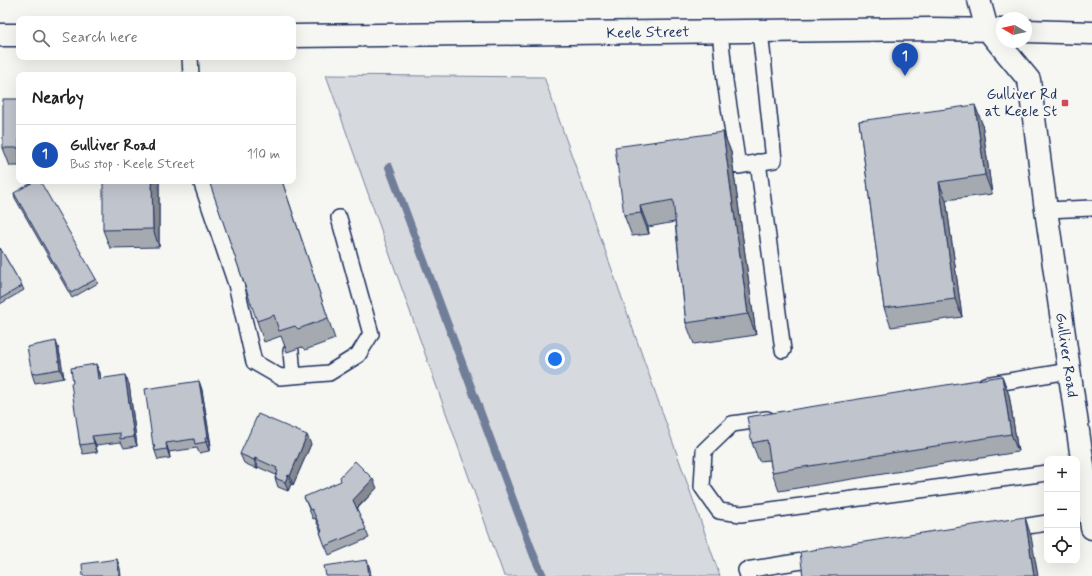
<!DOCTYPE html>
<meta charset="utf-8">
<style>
:root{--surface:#fff;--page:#f2f2f2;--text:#222;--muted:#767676;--line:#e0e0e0;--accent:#d1495b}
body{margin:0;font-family:Mynerve,sans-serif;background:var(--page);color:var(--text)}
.controls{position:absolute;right:12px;bottom:12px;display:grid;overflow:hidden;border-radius:8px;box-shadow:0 4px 16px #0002}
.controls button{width:36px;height:36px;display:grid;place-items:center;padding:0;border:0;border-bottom:1px solid var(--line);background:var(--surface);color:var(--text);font:20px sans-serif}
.compass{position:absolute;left:996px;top:12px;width:36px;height:36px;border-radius:50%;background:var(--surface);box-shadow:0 4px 16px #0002;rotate:279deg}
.you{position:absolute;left:555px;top:359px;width:14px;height:14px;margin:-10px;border:3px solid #fff;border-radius:50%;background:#1a73e8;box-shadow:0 0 0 6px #1a73e833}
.badge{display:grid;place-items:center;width:26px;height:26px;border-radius:50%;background:var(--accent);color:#fff;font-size:13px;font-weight:700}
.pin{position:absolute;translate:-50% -33px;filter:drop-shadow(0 1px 2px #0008)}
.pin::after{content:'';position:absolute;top:21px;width:14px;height:12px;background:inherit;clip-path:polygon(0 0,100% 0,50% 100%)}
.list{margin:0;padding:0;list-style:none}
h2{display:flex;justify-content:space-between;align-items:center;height:52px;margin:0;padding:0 16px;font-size:17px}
h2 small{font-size:13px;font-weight:400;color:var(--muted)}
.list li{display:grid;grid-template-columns:26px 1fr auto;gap:12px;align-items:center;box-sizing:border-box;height:60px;padding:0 16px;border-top:1px solid var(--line)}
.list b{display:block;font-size:15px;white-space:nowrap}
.list p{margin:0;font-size:13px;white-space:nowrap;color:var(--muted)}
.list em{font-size:13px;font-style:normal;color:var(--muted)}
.icon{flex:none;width:22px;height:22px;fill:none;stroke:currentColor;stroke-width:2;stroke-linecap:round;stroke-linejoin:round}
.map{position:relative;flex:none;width:1092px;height:576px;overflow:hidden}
.search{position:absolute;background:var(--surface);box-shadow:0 4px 16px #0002;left:16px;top:16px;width:280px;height:44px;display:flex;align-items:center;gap:10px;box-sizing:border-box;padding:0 14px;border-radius:8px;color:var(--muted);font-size:15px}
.panel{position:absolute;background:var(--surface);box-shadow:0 4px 16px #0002;left:16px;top:72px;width:280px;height:112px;border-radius:8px}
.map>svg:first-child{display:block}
</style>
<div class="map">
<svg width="1092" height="576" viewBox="0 0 1092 576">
<rect width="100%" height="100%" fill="#f6f6f2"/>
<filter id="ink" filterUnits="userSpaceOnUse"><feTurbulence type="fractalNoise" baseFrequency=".025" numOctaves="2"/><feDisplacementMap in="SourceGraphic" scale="8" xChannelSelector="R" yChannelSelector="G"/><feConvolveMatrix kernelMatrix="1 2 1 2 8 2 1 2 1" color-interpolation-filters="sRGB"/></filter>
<g filter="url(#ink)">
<path fill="#d6d9dd" stroke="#78849e" d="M 326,75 L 544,77 L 720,576 L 504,576 Z"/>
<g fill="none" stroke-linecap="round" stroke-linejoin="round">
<path stroke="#717e99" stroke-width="8" d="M 389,167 L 534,556 L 543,576"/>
<g stroke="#1b2f5e" stroke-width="18">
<path id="service" d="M 720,31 L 725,81 L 738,166 L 774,160 L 760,31
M 190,57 L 191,75
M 758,162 L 783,350
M 201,181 L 236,284 L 254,362 L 280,377 L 329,373 L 358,355 L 371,334 L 339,218
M 1046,210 L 1092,208
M 291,351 L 293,376
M 985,385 L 1069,371
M 767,419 L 732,424 L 704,451 L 702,487 L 719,511 L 741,514 L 1047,473
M 1008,529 L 1047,523
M 748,576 L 746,570 L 821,558"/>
</g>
<g stroke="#1b2f5e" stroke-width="25">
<path id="tertiary" d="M 979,0 L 987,29 L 1029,80 L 1046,210 L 1092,528"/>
</g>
<g stroke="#1b2f5e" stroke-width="25">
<path id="secondary" d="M 1026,31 L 1092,33
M 0,35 L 19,35
M 293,36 L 931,29 L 1002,30"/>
</g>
<use href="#service" stroke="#f6f6f2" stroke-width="15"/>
<use href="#tertiary" stroke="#f6f6f2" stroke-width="22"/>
<use href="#secondary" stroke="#f6f6f2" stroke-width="22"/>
</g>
<path fill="#a5a9b0" stroke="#1b2f5e" d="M 19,99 L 19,166 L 10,166 L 3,148 Z
M 859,121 L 982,123 L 992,194 L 946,200 L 962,317 L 891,327 L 884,308 Z
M 723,132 L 731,152 L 756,335 L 694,344 L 686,323 L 675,222 L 648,227 L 649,234 L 632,236 L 624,215 Z
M 159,181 L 159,247 L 110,248 L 103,230 Z
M 282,181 L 335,339 L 305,350 L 302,347 L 287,352 L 281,336 L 264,342 L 257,321 Z
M 14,193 L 96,279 L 98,283 L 72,298 L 15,198 Z
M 0,248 L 22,286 L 24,290 L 0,304 Z
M 59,350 L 64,378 L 35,383 L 32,374 Z
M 96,364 L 100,373 L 100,379 L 129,384 L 137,446 L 124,448 L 121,442 L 96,445 L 97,452 L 83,454 L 80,445 L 73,383 Z
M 1002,376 L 1009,395 L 1018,452 L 779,491 L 772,472 L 770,460 L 759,461 L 752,443 Z
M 199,381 L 202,390 L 211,446 L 209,446 L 209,451 L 199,453 L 197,448 L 169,452 L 170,458 L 158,460 L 153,445 Z
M 311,444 L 293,485 L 291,484 L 288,491 L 278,487 L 275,478 L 276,475 L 258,467 L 257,469 L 244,463 L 240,454 Z
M 377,488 L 357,509 L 369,538 L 329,555 L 320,532 L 321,532 L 315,518 L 313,519 L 304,497 Z"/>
<path fill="#868990" stroke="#1b2f5e" d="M 975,105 L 982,123 L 992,194 L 985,175 Z
M 723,132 L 731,152 L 756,335 L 748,314 Z
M 152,181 L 159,181 L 159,247 L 153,229 Z
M 939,182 L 946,200 L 962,317 L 955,299 Z
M 640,206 L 648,227 L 649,234 L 641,213 Z
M 56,341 L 59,350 L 64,378 L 60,369 Z
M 96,364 L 100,373 L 102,388 L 98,379 Z
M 125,375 L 129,384 L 137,446 L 134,437 Z
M 1002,376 L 1009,395 L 1018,452 L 1011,434 Z
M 199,381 L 202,390 L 211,446 L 208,437 Z
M 307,435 L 311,444 L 293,485 L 290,476 Z
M 92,436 L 96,445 L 97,452 L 94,443 Z
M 205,437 L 209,446 L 209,451 L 206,442 Z
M 166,443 L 169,452 L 170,458 L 167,449 Z
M 255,458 L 258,467 L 257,469 L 254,460 Z
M 288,475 L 291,484 L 288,491 L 285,482 Z
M 373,479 L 377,488 L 356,509 L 353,500 Z
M 1025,517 L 1031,536 L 1038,576 L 1034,576 Z
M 117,559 L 120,568 L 121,576 L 119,576 Z
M 367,560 L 370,569 L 371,576 L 369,576 Z"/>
<path fill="#c0c4cd" stroke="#1b2f5e" d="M 3,99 L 19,99 L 19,148 L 3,148 Z
M 975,105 L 985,175 L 939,182 L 955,299 L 884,308 L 859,121 Z
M 723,132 L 748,314 L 686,323 L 673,200 L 640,206 L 641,213 L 624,215 L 615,147 Z
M 35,181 L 40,181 L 96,279 L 71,293 L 14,193 Z
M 103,181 L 152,181 L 153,229 L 103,230 Z
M 209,181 L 282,181 L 328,318 L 298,329 L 295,326 L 279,331 L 274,315 L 257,321 Z
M 0,248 L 22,286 L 0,299 Z
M 56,341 L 60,369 L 32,374 L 27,347 Z
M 96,364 L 98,379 L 125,375 L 134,437 L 120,439 L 120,433 L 92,436 L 94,443 L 80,445 L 71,383 L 73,383 L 71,368 Z
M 1002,376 L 1011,434 L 772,472 L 767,440 L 752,443 L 747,417 Z
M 199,381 L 208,437 L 205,437 L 206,442 L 195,444 L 194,439 L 166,443 L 167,449 L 155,451 L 154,444 L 153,445 L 145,389 Z
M 258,414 L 307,435 L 290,476 L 288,475 L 285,482 L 275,478 L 278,471 L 276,470 L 277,468 L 255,458 L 254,460 L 240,454 Z
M 355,461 L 373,479 L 353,500 L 366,529 L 325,546 L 320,532 L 322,531 L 312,509 L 310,510 L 304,497 L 341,481 L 340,477 Z
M 1025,517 L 1034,576 L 803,576 L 800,552 Z
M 117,559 L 119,576 L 83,576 L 82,564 Z
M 367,560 L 369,576 L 326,576 L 324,566 Z"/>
</g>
<rect fill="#d1495b" stroke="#f6f6f2" stroke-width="1.5" x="1061" y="99" width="8" height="8" rx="2"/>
<g text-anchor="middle" stroke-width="4" stroke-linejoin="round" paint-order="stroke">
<g font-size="15" fill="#1b2f5e" stroke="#f6f6f2">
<text transform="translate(648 32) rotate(-1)" y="5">Keele Street</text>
<text transform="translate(1067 355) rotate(82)" y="5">Gulliver Road</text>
</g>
<g font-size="15" fill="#1b2f5e" stroke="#f6f6f2" text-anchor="end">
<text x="1057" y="99">Gulliver Rd<tspan x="1057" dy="17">at Keele St</tspan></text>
</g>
</g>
</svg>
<div class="controls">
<button>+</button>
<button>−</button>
<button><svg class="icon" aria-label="locate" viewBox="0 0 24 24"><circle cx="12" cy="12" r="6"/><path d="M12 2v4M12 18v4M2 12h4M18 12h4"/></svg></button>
</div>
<svg class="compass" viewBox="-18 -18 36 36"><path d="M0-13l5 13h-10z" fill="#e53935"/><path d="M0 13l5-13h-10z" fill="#767676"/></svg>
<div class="you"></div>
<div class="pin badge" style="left:905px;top:76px;background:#1a4fb4">1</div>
<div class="search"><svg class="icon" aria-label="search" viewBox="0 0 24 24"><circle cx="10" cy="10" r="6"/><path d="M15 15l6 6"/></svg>Search here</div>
<section class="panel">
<h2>Nearby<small></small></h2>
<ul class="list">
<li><span class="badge" style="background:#1a4fb4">1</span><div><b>Gulliver Road</b><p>Bus stop · Keele Street</p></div><em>110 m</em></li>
</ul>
</section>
</div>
